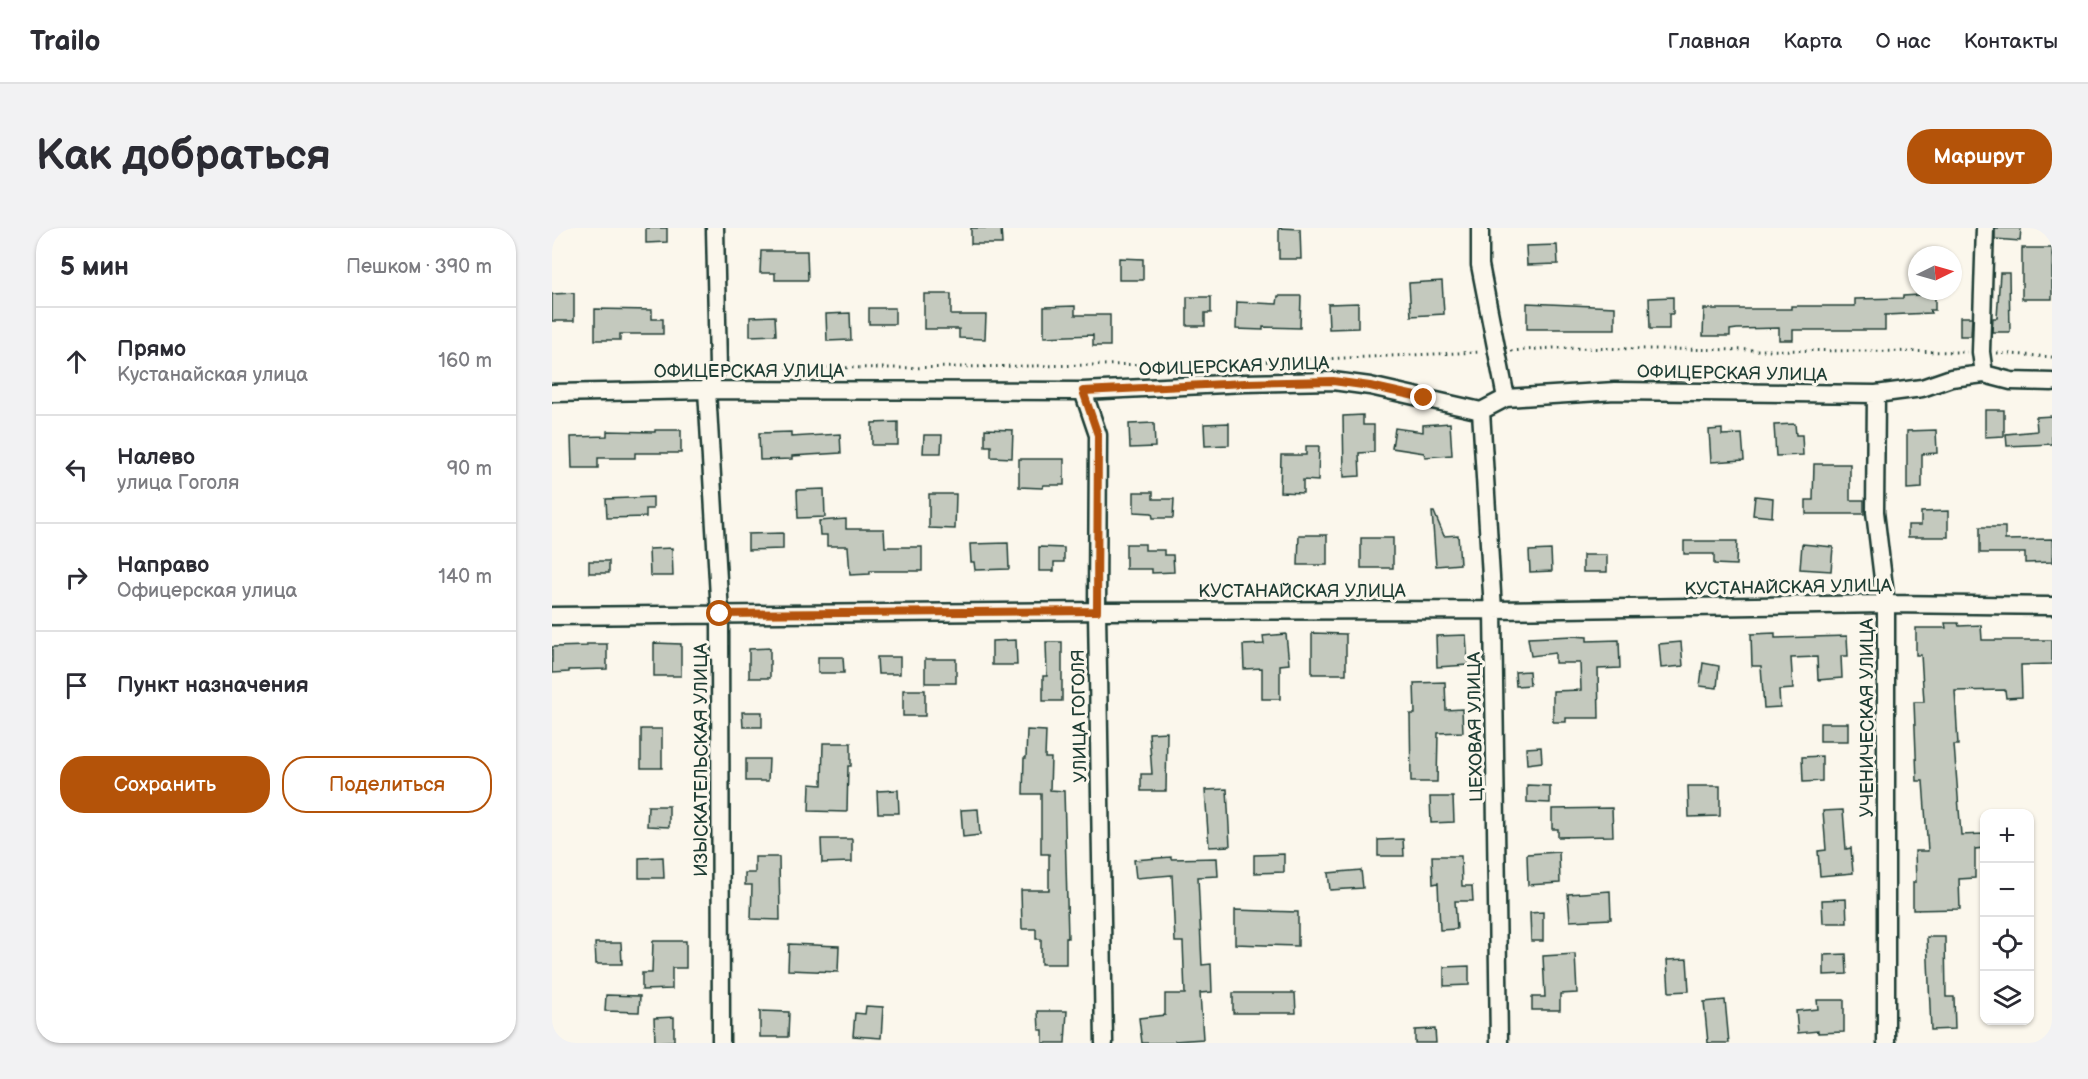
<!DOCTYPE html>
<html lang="ru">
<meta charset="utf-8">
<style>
:root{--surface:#fff;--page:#f2f2f3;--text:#2b2b33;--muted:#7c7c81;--line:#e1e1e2;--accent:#b45309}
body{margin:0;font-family:"Balsamiq Sans",sans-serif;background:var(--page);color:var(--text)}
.controls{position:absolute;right:18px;bottom:18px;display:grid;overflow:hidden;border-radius:12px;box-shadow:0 2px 4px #0004}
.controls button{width:54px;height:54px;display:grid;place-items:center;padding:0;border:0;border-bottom:2px solid var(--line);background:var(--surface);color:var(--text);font:30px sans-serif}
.compass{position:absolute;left:1356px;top:18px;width:54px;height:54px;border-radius:50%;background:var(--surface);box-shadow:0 2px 4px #0004;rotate:85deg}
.stop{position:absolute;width:18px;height:18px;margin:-14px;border:4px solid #b45309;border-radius:50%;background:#fff}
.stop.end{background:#b45309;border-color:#fff;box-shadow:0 2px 6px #0008}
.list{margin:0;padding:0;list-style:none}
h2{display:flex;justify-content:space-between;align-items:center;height:78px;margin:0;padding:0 24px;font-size:26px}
h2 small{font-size:20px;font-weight:400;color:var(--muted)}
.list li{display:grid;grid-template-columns:39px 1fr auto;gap:18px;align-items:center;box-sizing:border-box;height:108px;padding:0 24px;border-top:2px solid var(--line)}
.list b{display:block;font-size:22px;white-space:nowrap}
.list p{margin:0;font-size:20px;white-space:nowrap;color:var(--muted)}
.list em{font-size:20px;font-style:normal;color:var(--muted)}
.actions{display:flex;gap:12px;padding:18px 24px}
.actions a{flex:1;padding:14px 0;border:2px solid var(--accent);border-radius:24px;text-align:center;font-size:21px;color:var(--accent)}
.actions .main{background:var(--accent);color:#fff}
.icon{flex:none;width:33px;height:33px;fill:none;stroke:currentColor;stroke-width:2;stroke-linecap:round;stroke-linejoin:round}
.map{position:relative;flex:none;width:1500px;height:815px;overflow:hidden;border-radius:24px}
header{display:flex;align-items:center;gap:36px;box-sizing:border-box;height:84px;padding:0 30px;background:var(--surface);border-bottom:2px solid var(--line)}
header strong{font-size:28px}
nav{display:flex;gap:33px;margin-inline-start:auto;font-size:21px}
.intro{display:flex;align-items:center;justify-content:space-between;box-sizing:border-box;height:144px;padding:0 36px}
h1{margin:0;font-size:42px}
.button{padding:15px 27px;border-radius:24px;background:var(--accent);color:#fff;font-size:21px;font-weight:700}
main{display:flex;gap:36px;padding:0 36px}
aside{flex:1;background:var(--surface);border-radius:24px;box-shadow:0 2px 4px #0004}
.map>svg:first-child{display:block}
</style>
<header>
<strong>Trailo</strong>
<nav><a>Главная</a><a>Карта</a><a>О нас</a><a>Контакты</a></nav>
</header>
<div class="intro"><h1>Как добраться</h1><a class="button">Маршрут</a></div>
<main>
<aside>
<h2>5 мин<small>Пешком · 390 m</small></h2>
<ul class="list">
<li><svg class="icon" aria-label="ahead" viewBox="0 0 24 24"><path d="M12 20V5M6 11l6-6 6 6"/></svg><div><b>Прямо</b><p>Кустанайская улица</p></div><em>160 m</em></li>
<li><svg class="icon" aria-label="left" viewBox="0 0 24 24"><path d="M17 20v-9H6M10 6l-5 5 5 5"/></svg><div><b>Налево</b><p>улица Гоголя</p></div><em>90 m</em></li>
<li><svg class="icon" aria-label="right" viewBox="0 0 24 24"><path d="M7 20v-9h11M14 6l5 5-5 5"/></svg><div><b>Направо</b><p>Офицерская улица</p></div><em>140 m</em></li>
<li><svg class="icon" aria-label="arrive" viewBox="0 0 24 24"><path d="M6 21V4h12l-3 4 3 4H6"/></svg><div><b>Пункт назначения</b></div></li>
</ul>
<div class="actions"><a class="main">Сохранить</a><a>Поделиться</a></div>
</aside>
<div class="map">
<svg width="1500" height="815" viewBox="0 0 1500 815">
<rect width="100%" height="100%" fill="#fbf7ec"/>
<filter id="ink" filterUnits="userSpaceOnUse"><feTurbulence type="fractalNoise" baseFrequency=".0167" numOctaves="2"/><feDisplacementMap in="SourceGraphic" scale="12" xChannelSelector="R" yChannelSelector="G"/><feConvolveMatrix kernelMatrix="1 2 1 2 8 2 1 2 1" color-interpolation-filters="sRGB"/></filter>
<g filter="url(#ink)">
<path fill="#c4c9be" stroke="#1f3d34" stroke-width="1.5" d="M 94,0 L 115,0 L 115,14 L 94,15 Z
M 419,0 L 449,0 L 450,16 L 419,16 Z
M 727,0 L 748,1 L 749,31 L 727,31 Z
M 1443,0 L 1469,0 L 1468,13 L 1443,11 Z
M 1005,17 L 1006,36 L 975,37 L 974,18 Z
M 1470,20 L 1500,20 L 1500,71 L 1470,71 Z
M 209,23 L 255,23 L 256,52 L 223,52 L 223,45 L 208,45 Z
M 567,30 L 591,31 L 591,52 L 567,52 Z
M 1448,45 L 1457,45 L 1458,104 L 1440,104 L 1441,90 L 1445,90 Z
M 890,53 L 892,86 L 859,88 L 857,55 Z
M 22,65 L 22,93 L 0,93 L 0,66 Z
M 372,66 L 399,66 L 399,87 L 434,87 L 433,111 L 407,110 L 407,101 L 372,101 Z
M 1383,66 L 1383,82 L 1378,82 L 1379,85 L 1333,87 L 1333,102 L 1241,102 L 1241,112 L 1227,112 L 1227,100 L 1185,101 L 1178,102 L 1178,108 L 1151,108 L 1152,81 L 1239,81 L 1239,78 L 1303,78 L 1303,71 L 1351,70 L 1351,68 Z
M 726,68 L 749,68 L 748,100 L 711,99 L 711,102 L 684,101 L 685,74 L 725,76 Z
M 635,69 L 659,69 L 659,85 L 653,85 L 653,98 L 635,98 Z
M 1121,69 L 1121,86 L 1117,86 L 1117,101 L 1098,101 L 1097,70 Z
M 806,75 L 806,100 L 777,101 L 776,76 Z
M 975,75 L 1063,79 L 1063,101 L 975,101 Z
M 523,78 L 523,87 L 558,87 L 558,118 L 541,118 L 541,107 L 492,109 L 492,79 Z
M 317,80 L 343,80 L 343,96 L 317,96 Z
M 43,81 L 100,82 L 100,91 L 111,91 L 111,106 L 68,106 L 68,112 L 43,112 Z
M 298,85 L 299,112 L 275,113 L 274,86 Z
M 223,88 L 224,107 L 198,108 L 198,89 Z
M 1408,89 L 1420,89 L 1419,108 L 1408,108 Z
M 1433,182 L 1452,182 L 1452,208 L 1433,209 Z
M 811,187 L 811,197 L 822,197 L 822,224 L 807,225 L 808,248 L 792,249 L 791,188 Z
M 1500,188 L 1500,216 L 1455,218 L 1454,206 L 1485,203 L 1484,189 Z
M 346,194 L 346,217 L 320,217 L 320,195 Z
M 602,195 L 603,219 L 578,220 L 577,196 Z
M 677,195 L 677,217 L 653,218 L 652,196 Z
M 898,195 L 900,227 L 873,229 L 872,225 L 840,220 L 843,200 L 871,204 L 871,197 Z
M 1243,196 L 1244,207 L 1250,207 L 1251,227 L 1224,228 L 1222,197 Z
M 433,201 L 461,202 L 460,230 L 439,229 L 439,218 L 433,218 Z
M 1170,201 L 1170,207 L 1190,206 L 1192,232 L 1159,234 L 1157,202 Z
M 103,202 L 129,202 L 129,225 L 83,225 L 83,230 L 46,230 L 46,240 L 20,240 L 19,209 L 55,208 L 55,203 L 103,204 Z
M 1384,202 L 1385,225 L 1370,226 L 1370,260 L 1355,261 L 1355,203 Z
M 239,204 L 239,209 L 288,206 L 289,225 L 240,228 L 240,231 L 208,232 L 207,205 Z
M 372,207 L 390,207 L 389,225 L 371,225 Z
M 754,218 L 767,218 L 766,253 L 751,252 L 751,265 L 728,264 L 729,227 L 754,227 Z
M 467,231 L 512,231 L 512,257 L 492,257 L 490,260 L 467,259 Z
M 1262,236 L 1298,236 L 1298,272 L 1312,272 L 1312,286 L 1254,286 L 1254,272 L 1261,272 Z
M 272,261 L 273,289 L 246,290 L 245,262 Z
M 582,264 L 601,264 L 601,271 L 622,271 L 621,290 L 601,290 L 600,285 L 582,284 Z
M 377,266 L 404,266 L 403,301 L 377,300 Z
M 1203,268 L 1221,270 L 1220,289 L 1201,287 Z
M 101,269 L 101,281 L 94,281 L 94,289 L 55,290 L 54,271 Z
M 1396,283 L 1396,309 L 1356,309 L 1356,297 L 1369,297 L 1369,284 Z
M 880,284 L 882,284 L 892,308 L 906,307 L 908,336 L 884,338 Z
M 294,291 L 294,301 L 332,301 L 333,319 L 370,319 L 370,343 L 318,343 L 318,346 L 298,347 L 296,318 L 275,318 L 275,307 L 268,307 L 267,293 Z
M 1428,299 L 1453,299 L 1453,312 L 1500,311 L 1500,334 L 1473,335 L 1473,325 L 1428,325 Z
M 231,305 L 231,321 L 196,322 L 196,306 Z
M 747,307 L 775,307 L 775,337 L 746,337 Z
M 809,310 L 841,310 L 841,340 L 809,340 Z
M 1132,313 L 1185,313 L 1184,337 L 1162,336 L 1162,326 L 1132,326 Z
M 456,315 L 457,341 L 423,342 L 422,334 L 419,334 L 418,316 Z
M 574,316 L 593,316 L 593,322 L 612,322 L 612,327 L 621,327 L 622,344 L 600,345 L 600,341 L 574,341 Z
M 1250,316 L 1281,319 L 1279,343 L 1248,341 Z
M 487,319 L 512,320 L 512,334 L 502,334 L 502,343 L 487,343 Z
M 120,320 L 121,348 L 98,348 L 97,321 Z
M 999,322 L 1000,343 L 978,344 L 977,323 Z
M 1031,327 L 1055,327 L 1055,344 L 1031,344 Z
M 37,333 L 57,333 L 57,345 L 37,345 Z
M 1393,395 L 1406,395 L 1407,398 L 1429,397 L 1430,412 L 1500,412 L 1500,436 L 1469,437 L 1470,469 L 1454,470 L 1453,462 L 1403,463 L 1406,517 L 1402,517 L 1409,607 L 1432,606 L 1432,620 L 1423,621 L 1423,650 L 1407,651 L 1408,681 L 1361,682 L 1361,654 L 1364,654 L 1363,623 L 1376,623 L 1371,553 L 1365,553 L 1364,526 L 1362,474 L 1372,474 L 1369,427 L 1364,427 L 1364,400 L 1394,400 Z
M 760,405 L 794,406 L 794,446 L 760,446 Z
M 1223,405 L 1223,410 L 1295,408 L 1296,428 L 1289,428 L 1290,450 L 1266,452 L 1265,429 L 1239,430 L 1241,461 L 1227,462 L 1228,479 L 1212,480 L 1209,438 L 1200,438 L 1199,406 Z
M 734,406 L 737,436 L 728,437 L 728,471 L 710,471 L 710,440 L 692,441 L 691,417 L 712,416 L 711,408 Z
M 914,407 L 916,437 L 885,439 L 884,408 Z
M 1021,408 L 1035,409 L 1035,413 L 1067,412 L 1068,440 L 1046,441 L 1047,490 L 1014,490 L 1014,494 L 1001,494 L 1001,463 L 1029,462 L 1028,435 L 1003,435 L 1003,425 L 979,428 L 976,410 Z
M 464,412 L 465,437 L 440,437 L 440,413 Z
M 494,414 L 510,414 L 510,473 L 491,473 L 491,448 L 495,448 Z
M 1129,414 L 1131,438 L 1109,440 L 1107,416 Z
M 102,415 L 129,416 L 129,448 L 102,448 Z
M 35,416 L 55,416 L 55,441 L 17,442 L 17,444 L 0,445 L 0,419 L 35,418 Z
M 218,420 L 218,450 L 197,450 L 197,421 Z
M 266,429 L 291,429 L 292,445 L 266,445 Z
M 325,429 L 348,429 L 348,446 L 326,446 Z
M 373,431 L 404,431 L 404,455 L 373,455 Z
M 1151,435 L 1167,438 L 1165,460 L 1148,458 Z
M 977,443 L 978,457 L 964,458 L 963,444 Z
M 893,454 L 894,482 L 910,481 L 911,504 L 886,505 L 885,554 L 859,554 L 858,486 L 863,486 L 862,455 Z
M 351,462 L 373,462 L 373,488 L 351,488 Z
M 190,484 L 210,484 L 210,499 L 191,499 Z
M 1268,495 L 1296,495 L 1296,513 L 1268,513 Z
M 89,501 L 110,501 L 110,540 L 89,540 Z
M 475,502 L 494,503 L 493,530 L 499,530 L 498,562 L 512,563 L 516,710 L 514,710 L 514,736 L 489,736 L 489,711 L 484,711 L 484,701 L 470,701 L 469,662 L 497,662 L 497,626 L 489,626 L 489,566 L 471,566 L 472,530 L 474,530 Z
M 615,504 L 614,563 L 589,563 L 589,546 L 600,546 L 597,505 Z
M 271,515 L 299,515 L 299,538 L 296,538 L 295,584 L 257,583 L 258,556 L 270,557 Z
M 989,519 L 990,534 L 975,536 L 974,520 Z
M 1270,528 L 1270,553 L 1251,554 L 1250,529 Z
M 194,531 L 217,531 L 216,553 L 194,553 Z
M 975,557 L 998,558 L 998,575 L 975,574 Z
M 1136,558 L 1168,558 L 1168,588 L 1137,589 Z
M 675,561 L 678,618 L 657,619 L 653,562 Z
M 346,562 L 347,585 L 326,585 L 325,563 Z
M 878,569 L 901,569 L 902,594 L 879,595 Z
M 96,578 L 117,578 L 117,599 L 95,598 Z
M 1060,580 L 1061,608 L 1006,609 L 1006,601 L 1000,601 L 1000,581 Z
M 426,581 L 428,607 L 411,609 L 409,582 Z
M 1291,582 L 1294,621 L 1299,620 L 1301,645 L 1268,648 L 1266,623 L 1274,622 L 1271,583 Z
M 269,611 L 300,611 L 300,634 L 270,635 Z
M 851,611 L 852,628 L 826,628 L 826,612 Z
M 1007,624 L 1008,655 L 976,657 L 975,626 Z
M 732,626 L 732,644 L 702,645 L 702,627 Z
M 880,628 L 909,628 L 910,658 L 920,658 L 921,673 L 903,673 L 905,701 L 888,702 L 886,655 L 881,656 Z
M 111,629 L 112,650 L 87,650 L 87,630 Z
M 203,629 L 227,629 L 228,692 L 199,691 L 200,657 L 193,657 L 193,645 L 203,645 Z
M 619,629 L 619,631 L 665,630 L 666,648 L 646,649 L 650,737 L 659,736 L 660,764 L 648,765 L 651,811 L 623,813 L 623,815 L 590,815 L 587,790 L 613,787 L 613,766 L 633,766 L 631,714 L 623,714 L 620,647 L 584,650 L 582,632 Z
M 809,642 L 811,660 L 778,662 L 776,645 Z
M 1058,663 L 1059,691 L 1018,693 L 1016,666 Z
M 1294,671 L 1295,695 L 1271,695 L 1270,672 Z
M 683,682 L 746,684 L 746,718 L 683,716 Z
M 991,684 L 991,713 L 979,713 L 978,685 Z
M 1375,709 L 1393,709 L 1394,769 L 1402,769 L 1403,801 L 1379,802 Z
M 101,713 L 134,713 L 134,740 L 120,740 L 120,761 L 90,762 L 90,745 L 100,745 Z
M 43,715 L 69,715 L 70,736 L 44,736 Z
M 237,716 L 287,718 L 286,744 L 236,742 Z
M 1023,726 L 1025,765 L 1008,766 L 1008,782 L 980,782 L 980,769 L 993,769 L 991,728 Z
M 1294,726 L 1295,746 L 1272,747 L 1272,727 Z
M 1135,731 L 1137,763 L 1117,764 L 1115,732 Z
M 917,738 L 917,757 L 892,758 L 892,739 Z
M 681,765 L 743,765 L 744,785 L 681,785 Z
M 54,767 L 88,768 L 87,784 L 53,783 Z
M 1173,772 L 1177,815 L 1156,815 L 1152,774 Z
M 1265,772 L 1292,772 L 1292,804 L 1266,805 L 1266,803 L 1246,805 L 1244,783 L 1266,781 Z
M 314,778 L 331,779 L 329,810 L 301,808 L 303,785 L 313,786 Z
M 208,783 L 237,784 L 236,809 L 208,809 Z
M 486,783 L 515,783 L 513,815 L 491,815 L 491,802 L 487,802 Z
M 122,789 L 122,813 L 103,814 L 102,790 Z
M 883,801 L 884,815 L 863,815 L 863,802 Z"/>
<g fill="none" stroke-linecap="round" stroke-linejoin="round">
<g stroke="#1f3d34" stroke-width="21">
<path id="street" d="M 163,0 L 166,139 L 155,162 L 168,386 L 169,815
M 928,0 L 928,37 L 954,170
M 1432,146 L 1429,124 L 1433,0
M 531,163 L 546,207 L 545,383 L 552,815
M 0,165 L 155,162 L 531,163 L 693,155 L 781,153 L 818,158 L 929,183 L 954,170 L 1063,163 L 1324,166 L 1370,160 L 1399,150 L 1432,146 L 1459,153 L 1500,154
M 1324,166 L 1323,284 L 1334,376 L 1334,815
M 929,183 L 941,382 L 947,815
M 0,388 L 545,383 L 941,382 L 1334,376 L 1500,378"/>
</g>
<path stroke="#1f3d34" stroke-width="3" stroke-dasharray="1.5 4.5" stroke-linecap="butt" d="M 959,123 L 1001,120 L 1415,124
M 1445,125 L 1500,129
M 180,139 L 344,140 L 678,135 L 929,124"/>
<use href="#street" stroke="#fbf7ec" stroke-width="16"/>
</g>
</g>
<g fill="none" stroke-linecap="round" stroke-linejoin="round" filter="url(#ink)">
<path stroke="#b45309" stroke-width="8" d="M 168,386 L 545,383 L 546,207 L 531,163 L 693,155 L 781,153 L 818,158 L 872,170"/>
</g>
<g text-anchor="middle" stroke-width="6" stroke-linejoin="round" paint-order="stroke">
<g font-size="18" fill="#1f3d34" stroke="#fbf7ec">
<text transform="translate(682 138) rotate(-2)" y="6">ОФИЦЕРСКАЯ УЛИЦА</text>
<text x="197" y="149">ОФИЦЕРСКАЯ УЛИЦА</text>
<text transform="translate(1180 145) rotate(1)" y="6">ОФИЦЕРСКАЯ УЛИЦА</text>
<text transform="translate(1236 359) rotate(-1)" y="6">КУСТАНАЙСКАЯ УЛИЦА</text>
<text x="750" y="369">КУСТАНАЙСКАЯ УЛИЦА</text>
<text transform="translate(527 488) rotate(-91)" y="6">УЛИЦА ГОГОЛЯ</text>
<text transform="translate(1315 490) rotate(-90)" y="6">УЧЕНИЧЕСКАЯ УЛИЦА</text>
<text transform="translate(923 499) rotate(-91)" y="6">ЦЕХОВАЯ УЛИЦА</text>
<text transform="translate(149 532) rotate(-90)" y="6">ИЗЫСКАТЕЛЬСКАЯ УЛИЦА</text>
</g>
</g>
</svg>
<div class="controls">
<button>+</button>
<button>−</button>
<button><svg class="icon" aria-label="locate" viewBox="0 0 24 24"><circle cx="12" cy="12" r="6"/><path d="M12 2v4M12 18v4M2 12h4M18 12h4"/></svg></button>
<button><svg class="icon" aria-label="layers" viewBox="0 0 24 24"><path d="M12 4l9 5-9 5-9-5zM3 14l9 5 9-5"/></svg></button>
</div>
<svg class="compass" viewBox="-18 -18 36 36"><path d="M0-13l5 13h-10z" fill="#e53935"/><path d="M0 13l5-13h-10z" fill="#7c7c81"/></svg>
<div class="stop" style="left:168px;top:386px"></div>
<div class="stop end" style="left:872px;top:170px"></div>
</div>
</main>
